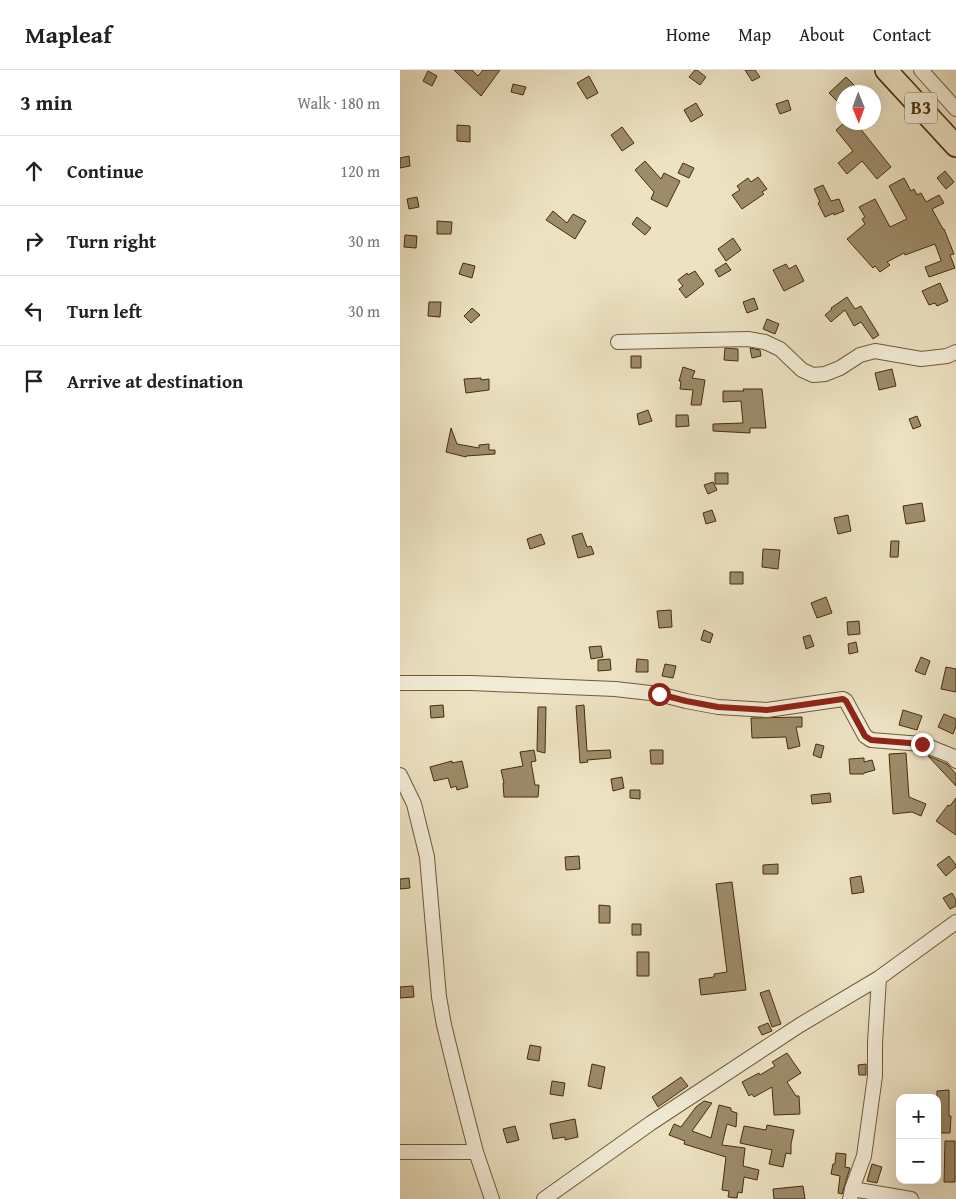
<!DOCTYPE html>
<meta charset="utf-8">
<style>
:root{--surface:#fff;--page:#f6f6f6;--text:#202124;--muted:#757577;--line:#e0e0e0}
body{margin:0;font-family:"Gentium Book Plus",serif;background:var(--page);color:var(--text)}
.controls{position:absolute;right:15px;bottom:15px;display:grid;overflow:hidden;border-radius:10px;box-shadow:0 5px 20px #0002}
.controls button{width:45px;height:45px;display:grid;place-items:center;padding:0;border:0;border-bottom:1px solid var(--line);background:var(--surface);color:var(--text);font:25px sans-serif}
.compass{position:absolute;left:436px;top:15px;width:45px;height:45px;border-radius:50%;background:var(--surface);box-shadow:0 5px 20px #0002;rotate:179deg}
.stop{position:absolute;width:15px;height:15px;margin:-11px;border:4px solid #8f2418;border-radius:50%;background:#fff}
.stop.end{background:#8f2418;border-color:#fff;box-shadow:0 1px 5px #0008}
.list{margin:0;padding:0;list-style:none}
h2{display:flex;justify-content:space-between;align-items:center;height:65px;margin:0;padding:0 20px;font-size:21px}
h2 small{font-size:16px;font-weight:400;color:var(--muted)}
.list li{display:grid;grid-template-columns:32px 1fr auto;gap:15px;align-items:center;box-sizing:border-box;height:70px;padding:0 20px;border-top:1px solid var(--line)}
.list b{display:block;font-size:19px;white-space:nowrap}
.list em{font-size:16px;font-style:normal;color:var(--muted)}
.icon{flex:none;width:28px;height:28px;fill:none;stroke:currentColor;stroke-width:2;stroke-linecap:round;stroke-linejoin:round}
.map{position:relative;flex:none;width:556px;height:1129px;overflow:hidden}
header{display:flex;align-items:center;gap:30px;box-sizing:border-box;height:70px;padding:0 25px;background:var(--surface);border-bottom:1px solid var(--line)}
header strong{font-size:24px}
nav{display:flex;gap:28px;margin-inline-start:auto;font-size:18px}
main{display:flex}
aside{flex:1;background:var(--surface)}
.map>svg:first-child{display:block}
</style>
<header>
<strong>Mapleaf</strong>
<nav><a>Home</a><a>Map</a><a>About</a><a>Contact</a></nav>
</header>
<main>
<aside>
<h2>3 min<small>Walk · 180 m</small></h2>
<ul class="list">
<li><svg class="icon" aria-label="ahead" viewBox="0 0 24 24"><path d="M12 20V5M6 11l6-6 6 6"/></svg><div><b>Continue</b></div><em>120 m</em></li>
<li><svg class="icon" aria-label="right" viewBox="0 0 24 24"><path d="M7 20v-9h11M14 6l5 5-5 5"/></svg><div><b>Turn right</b></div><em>30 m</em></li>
<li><svg class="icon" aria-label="left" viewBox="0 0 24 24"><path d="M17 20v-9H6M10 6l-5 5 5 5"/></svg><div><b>Turn left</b></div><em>30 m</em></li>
<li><svg class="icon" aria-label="arrive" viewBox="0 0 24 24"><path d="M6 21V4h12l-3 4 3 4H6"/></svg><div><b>Arrive at destination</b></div></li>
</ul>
</aside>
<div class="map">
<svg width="556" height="1129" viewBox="0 0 556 1129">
<rect width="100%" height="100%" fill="#ede3c3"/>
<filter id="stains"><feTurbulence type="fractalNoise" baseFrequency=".004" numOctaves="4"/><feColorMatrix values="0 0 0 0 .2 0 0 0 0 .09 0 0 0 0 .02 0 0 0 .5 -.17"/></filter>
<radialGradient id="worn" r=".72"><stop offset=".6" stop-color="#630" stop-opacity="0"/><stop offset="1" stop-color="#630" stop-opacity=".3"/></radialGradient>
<path fill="#9d8c6a" stroke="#462d0a" d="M 54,0 L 72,0 L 78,6 L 83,0 L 100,0 L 81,26 Z
M 295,0 L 297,0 L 306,7 L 300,15 L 289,7 Z
M 345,0 L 355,0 L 360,7 L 352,11 Z
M 28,1 L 37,6 L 32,16 L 23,11 Z
M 189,6 L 198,23 L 187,29 L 177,13 Z
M 446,7 L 456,17 L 450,22 L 444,22 L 444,28 L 439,33 L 429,23 Z
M 113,14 L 126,17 L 123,25 L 111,22 Z
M 388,30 L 391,40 L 380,44 L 376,34 Z
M 296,33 L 303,45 L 291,52 L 284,40 Z
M 445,52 L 455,52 L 491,97 L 477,109 L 462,91 L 447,104 L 438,93 L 453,81 L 436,60 Z
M 57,55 L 70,56 L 70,72 L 57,71 Z
M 222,57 L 234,73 L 222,81 L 211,65 Z
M 9,86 L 10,96 L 0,98 L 0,88 Z
M 245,91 L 261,109 L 264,103 L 280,111 L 267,137 L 251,129 L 254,122 L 235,100 Z
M 283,93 L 294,98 L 289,108 L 278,103 Z
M 545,101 L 554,112 L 546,119 L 537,108 Z
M 358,107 L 367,119 L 362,122 L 364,124 L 342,139 L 332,125 L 340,120 L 337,116 L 348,108 L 351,112 Z
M 504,108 L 511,121 L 514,119 L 517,125 L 521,123 L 526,132 L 539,125 L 544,133 L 532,139 L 543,159 L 544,159 L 554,184 L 550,185 L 555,198 L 529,207 L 525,197 L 541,191 L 541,190 L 535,174 L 505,185 L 504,183 L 487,192 L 490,195 L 480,202 L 475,196 L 473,198 L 447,169 L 465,154 L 462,149 L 465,147 L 459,137 L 475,129 L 490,157 L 507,149 L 489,116 Z
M 423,115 L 431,131 L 439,129 L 444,141 L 434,145 L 434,143 L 425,147 L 418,133 L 420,132 L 414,119 Z
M 17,127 L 19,137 L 9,139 L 7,129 Z
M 153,141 L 167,153 L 173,144 L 186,151 L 175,169 L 146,150 Z
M 237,147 L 251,158 L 245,165 L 232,154 Z
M 37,151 L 52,152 L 51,164 L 37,164 Z
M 5,165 L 17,166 L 16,178 L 4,177 Z
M 333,168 L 341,180 L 326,191 L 318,179 Z
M 63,193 L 75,196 L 72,208 L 59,204 Z
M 326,193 L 331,200 L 319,207 L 315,200 Z
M 386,194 L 389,199 L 396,195 L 404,211 L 384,221 L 373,200 Z
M 295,201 L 304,214 L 286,228 L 279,219 L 283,216 L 278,210 L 287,203 L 288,205 Z
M 540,213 L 548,231 L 537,236 L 535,233 L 529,235 L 522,221 Z
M 447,227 L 455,239 L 461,236 L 479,265 L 473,269 L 461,252 L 454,256 L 445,240 L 431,252 L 425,245 L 432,239 L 431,238 Z
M 354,228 L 358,239 L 347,243 L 343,232 Z
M 29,232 L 41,232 L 40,247 L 28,246 Z
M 72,238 L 80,245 L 71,253 L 64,246 Z
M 367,249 L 379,254 L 375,264 L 363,259 Z
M 325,278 L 338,279 L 338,291 L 324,290 Z
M 350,278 L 360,280 L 361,286 L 352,288 Z
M 231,286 L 241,286 L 241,298 L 231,298 Z
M 283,297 L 295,301 L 292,308 L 305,310 L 301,335 L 291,335 L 293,320 L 280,319 L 281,311 L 279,311 Z
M 492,299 L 496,316 L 479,320 L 475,303 Z
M 81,308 L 81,310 L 89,309 L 89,320 L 66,323 L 64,309 Z
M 343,319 L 362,319 L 366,358 L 350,358 L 350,363 L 313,361 L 313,354 L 343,353 L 341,331 L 323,332 L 323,321 L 344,321 Z
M 248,340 L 252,351 L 239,355 L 237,344 Z
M 276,345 L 288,345 L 289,356 L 276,357 Z
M 517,346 L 521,356 L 513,359 L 509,349 Z
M 51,358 L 57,374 L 79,378 L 79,375 L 89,374 L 89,380 L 95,380 L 95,384 L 66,386 L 66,387 L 46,382 Z
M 315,403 L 328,403 L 328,414 L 315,414 Z
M 313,412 L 317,420 L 308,424 L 304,415 Z
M 522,433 L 525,451 L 506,454 L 503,436 Z
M 312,440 L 316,451 L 306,454 L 303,443 Z
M 448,445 L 451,461 L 438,464 L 434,448 Z
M 182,463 L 187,477 L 191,476 L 194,484 L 178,488 L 172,466 Z
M 141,464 L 145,474 L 130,479 L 127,469 Z
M 491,471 L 499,471 L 498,487 L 490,487 Z
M 363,479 L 380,480 L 378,499 L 362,497 Z
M 330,502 L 343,502 L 343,514 L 330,514 Z
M 426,527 L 432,543 L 417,548 L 411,533 Z
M 271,540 L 272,557 L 259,558 L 257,541 Z
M 459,551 L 460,564 L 448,565 L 447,552 Z
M 304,560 L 313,564 L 310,573 L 301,570 Z
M 410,565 L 414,576 L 406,579 L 403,567 Z
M 456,572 L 458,582 L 449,584 L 448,574 Z
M 201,576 L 203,587 L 191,589 L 189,577 Z
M 521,587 L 530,591 L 525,605 L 515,601 Z
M 210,589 L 211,600 L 198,601 L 198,590 Z
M 237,589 L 248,590 L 248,602 L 236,602 Z
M 265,594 L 276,596 L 273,608 L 262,606 Z
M 546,597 L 556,599 L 556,622 L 541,619 Z
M 43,635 L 44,647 L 31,648 L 30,636 Z
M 184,635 L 187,681 L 210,680 L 211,688 L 187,690 L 188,692 L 180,693 L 176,636 Z
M 138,637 L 146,637 L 145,683 L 137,681 Z
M 503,640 L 522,646 L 517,660 L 499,655 Z
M 544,644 L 556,649 L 556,656 L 553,664 L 538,657 Z
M 402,647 L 402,657 L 396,657 L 400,676 L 388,679 L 386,667 L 352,668 L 351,648 Z
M 416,674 L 424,676 L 421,688 L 413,685 Z
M 134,680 L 136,691 L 131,692 L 135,715 L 139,715 L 138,727 L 104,727 L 103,713 L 104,713 L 101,700 L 123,696 L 120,682 Z
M 250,680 L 263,680 L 263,694 L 251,694 Z
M 506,683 L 509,727 L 526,734 L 521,746 L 512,742 L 493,744 L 489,684 Z
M 528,686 L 547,694 L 556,704 L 556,716 Z
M 464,688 L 464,692 L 472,690 L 475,700 L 464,703 L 464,704 L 450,704 L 449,689 Z
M 52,691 L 52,693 L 62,691 L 68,717 L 57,720 L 56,716 L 51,718 L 48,708 L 34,711 L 30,697 Z
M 222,707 L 224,718 L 213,721 L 211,709 Z
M 230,720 L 240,720 L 240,729 L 230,728 Z
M 430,723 L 431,732 L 412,734 L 411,725 Z
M 556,728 L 556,765 L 536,751 L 548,735 L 550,736 Z
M 179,786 L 180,799 L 166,800 L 165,787 Z
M 549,786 L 556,795 L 556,797 L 546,806 L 537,795 Z
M 378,794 L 378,804 L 363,804 L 363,795 Z
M 461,806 L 464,822 L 452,824 L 450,808 Z
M 9,808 L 10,818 L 0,819 L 0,809 Z
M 332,812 L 346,920 L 301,925 L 299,909 L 314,907 L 314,904 L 327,902 L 316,814 Z
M 552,823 L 556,830 L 556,836 L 550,839 L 543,828 Z
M 199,835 L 210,836 L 210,853 L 199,853 Z
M 232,854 L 241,854 L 241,865 L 232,865 Z
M 237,882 L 249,882 L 249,906 L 237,906 Z
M 13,916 L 14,927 L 0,928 L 0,917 Z
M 369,920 L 381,954 L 372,957 L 360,923 Z
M 368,953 L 372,961 L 362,965 L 358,957 Z
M 130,975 L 141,977 L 139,991 L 127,989 Z
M 387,983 L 401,1003 L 387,1012 L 396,1026 L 399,1026 L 400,1044 L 374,1045 L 372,1017 L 354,1027 L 352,1024 L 349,1026 L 342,1012 L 359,1003 L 360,1005 L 375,996 L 372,992 Z
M 192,994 L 205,997 L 201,1019 L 188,1016 Z
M 466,994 L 466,1005 L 459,1005 L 458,995 Z
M 281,1007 L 288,1016 L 258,1037 L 252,1027 Z
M 152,1011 L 165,1013 L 163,1026 L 150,1024 Z
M 549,1020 L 549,1046 L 551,1046 L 550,1063 L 539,1063 L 540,1042 L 538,1042 L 537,1037 L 537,1021 Z
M 304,1031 L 312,1033 L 292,1061 L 311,1068 L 319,1035 L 331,1038 L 331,1041 L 337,1043 L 336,1057 L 327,1054 L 322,1075 L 345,1078 L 343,1096 L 359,1100 L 357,1110 L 344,1107 L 342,1123 L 338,1122 L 337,1128 L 328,1127 L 329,1121 L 322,1120 L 326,1087 L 284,1074 L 285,1071 L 269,1065 L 274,1054 L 281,1057 L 296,1037 Z
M 175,1049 L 178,1067 L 165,1070 L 165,1067 L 153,1069 L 150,1054 Z
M 367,1055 L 394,1060 L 391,1074 L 391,1084 L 386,1083 L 383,1097 L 369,1094 L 372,1080 L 340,1073 L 344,1056 L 366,1060 Z
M 115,1056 L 119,1070 L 107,1073 L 103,1059 Z
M 545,1071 L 555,1071 L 555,1112 L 544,1112 Z
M 436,1083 L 446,1084 L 445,1097 L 450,1098 L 442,1124 L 438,1123 L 440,1106 L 431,1104 L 433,1094 L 435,1094 Z
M 472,1094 L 482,1097 L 477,1113 L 467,1111 Z
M 403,1116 L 405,1129 L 374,1129 L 373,1119 Z"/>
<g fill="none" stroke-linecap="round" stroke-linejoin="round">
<g stroke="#705a38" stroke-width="16">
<path id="minor" d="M 521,0 L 556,39
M 218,272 L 348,269 L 365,272 L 380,279 L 402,300 L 413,305 L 425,304 L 440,298 L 460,285 L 475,281 L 521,289 L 547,286 L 556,282
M 0,613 L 71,613 L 215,619 L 259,624 L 286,631 L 318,637 L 367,640 L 443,629 L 446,631 L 465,666 L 471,670 L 522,674 L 552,686 L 556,691
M 0,705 L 14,734 L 27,787 L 39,927 L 44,955 L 57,1008 L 76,1082 L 92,1129
M 0,1082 L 76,1082
M 452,1119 L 511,1129
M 144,1129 L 251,1053 L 400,955 L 479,908 L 556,852
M 450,1129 L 452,1119 L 464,1086 L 475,1006 L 475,973 L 479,908"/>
</g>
<g stroke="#462d0a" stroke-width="24">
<path id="highway" d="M 486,0 L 556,76"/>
</g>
<use href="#minor" stroke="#f3edd8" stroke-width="14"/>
<use href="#highway" stroke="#ede3c3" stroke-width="21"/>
</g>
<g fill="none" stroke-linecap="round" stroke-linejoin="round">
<path stroke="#8f2418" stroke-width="6" d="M 259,624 L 286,631 L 318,637 L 367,640 L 443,629 L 446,631 L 465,666 L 471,670 L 522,674"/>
</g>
<g text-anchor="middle" stroke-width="4" stroke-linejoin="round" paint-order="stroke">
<rect fill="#f3edd8" stroke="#7a6748" stroke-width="1" x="505" y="22.5" width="32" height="31" rx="4"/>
<g font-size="18" font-weight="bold" fill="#462d0a">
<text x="521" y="44">B3</text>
</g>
</g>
<rect width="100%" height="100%" filter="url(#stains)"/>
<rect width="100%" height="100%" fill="url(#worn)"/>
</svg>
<div class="controls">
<button>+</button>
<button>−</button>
</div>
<svg class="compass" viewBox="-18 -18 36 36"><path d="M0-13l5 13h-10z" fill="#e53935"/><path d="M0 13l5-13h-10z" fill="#757577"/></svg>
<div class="stop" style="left:259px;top:624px"></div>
<div class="stop end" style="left:522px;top:674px"></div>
</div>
</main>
